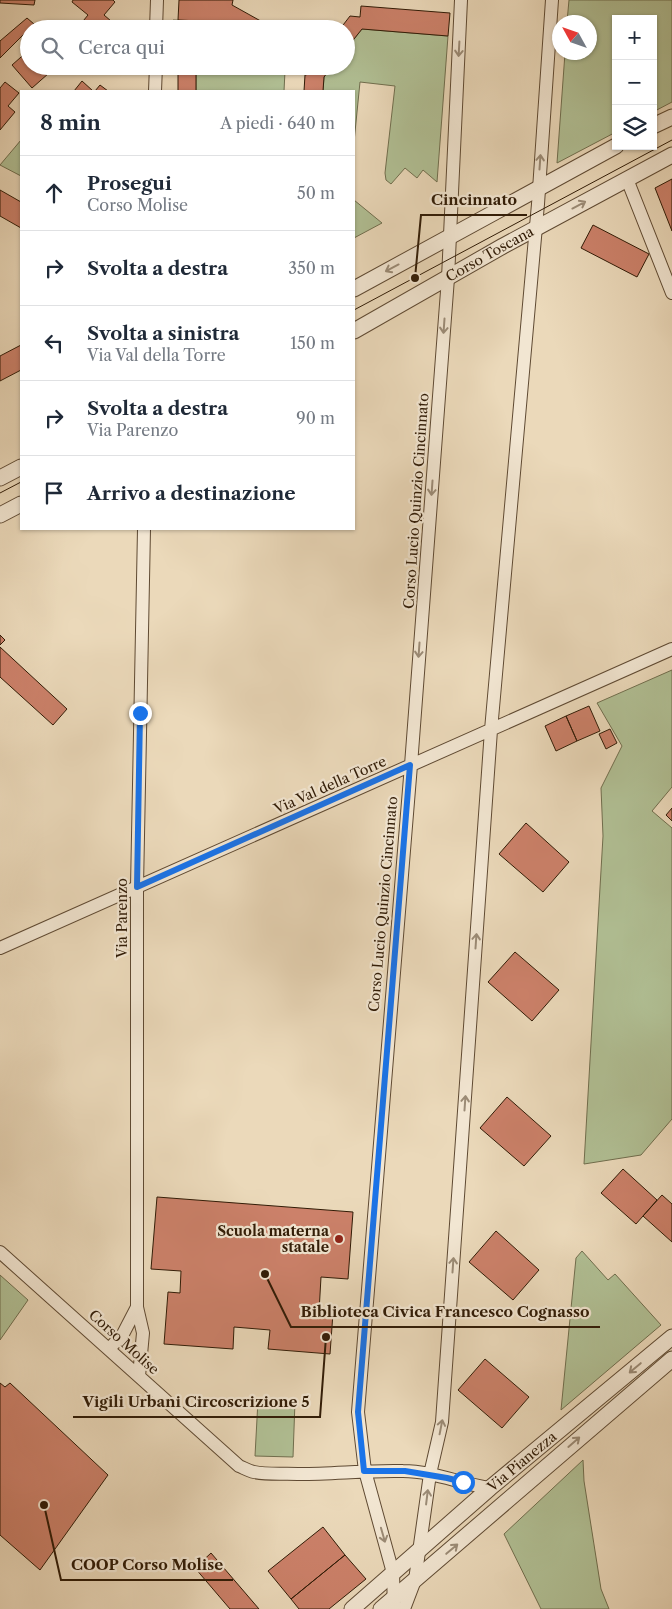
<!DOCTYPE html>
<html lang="it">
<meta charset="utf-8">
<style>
:root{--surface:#fff;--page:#f2f2f3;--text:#1f2937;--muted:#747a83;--line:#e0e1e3}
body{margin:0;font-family:"Libre Caslon Text",serif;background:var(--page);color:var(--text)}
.controls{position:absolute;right:15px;top:15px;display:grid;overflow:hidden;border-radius:0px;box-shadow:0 1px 4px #0004}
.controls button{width:45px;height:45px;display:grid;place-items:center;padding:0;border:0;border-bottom:1px solid var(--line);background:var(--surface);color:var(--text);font:25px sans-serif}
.compass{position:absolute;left:552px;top:15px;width:45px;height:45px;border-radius:50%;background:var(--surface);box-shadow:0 1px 4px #0004;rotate:310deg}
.stop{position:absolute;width:15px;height:15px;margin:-11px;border:4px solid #1a73e8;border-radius:50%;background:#fff}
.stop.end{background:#1a73e8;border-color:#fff;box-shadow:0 1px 5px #0008}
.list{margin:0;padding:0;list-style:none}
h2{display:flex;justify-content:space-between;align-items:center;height:65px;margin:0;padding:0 20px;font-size:21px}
h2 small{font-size:16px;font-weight:400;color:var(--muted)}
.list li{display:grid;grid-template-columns:32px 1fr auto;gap:15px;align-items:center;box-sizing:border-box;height:75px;padding:0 20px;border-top:1px solid var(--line)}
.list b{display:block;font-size:19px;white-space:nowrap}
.list p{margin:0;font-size:16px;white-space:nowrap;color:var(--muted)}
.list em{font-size:16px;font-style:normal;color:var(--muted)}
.icon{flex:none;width:28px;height:28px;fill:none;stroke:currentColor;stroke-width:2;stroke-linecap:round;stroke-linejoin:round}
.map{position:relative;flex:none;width:672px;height:1609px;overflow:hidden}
.search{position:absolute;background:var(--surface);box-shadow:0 1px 4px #0004;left:20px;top:20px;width:335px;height:55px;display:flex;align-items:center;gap:12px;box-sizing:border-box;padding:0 18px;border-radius:28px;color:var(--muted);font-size:19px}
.panel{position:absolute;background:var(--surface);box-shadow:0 1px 4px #0004;left:20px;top:90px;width:335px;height:440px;border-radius:0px}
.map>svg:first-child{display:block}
</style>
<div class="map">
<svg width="672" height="1609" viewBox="0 0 672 1609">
<rect width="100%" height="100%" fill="#ebd9ba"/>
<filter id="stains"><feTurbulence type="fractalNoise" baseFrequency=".004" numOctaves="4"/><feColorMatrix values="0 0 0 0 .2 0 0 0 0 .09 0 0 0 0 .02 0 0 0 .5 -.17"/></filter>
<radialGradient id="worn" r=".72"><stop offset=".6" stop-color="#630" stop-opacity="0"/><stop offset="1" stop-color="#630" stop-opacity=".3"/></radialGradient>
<path fill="#b1c095" stroke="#706e4e" d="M 569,0 L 672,0 L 672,102 L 653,112 L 653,19 L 616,19 L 616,132 L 557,163 L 565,53 L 590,52 L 590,22 L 567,22 Z
M 173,20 L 221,22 L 233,29 L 173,29 Z
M 362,29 L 448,36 L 437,182 L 423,170 L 417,178 L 405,168 L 391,184 L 386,180 L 385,173 L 395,86 L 360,82 L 354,142 L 354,91 L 323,91 L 324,77 L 332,66 L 346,66 L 346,49 Z
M 196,66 L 295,66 L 295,67 L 285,71 L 284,91 L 196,91 Z
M 21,140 L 21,176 L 0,165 Z
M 354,200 L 382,223 L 354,238 Z
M 672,670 L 672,787 L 652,811 L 672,828 L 672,1119 L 641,1155 L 584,1164 L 603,836 L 601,788 L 622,746 L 597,703 Z
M 582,1251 L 608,1280 L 615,1274 L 661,1325 L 561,1410 L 576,1258 Z
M 0,1275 L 28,1300 L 0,1340 Z
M 258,1400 L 295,1401 L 293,1457 L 255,1456 Z
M 583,1460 L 584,1481 L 601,1589 L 609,1609 L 541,1609 L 504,1534 Z"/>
<path fill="#cc816a" stroke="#301b06" d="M 0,0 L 35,0 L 34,5 L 0,3 Z
M 73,0 L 113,0 L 115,2 L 104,15 L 111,21 L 104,29 L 82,29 L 79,26 L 88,15 L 72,2 Z
M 179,0 L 233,0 L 232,5 L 275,29 L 233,29 L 221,22 L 178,20 Z
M 361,6 L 450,13 L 448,36 L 362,29 L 346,49 L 346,29 L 340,29 L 350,16 L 360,17 Z
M 27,18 L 34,24 L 0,58 L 0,41 Z
M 29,50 L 29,66 L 57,66 L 32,88 L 12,65 Z
M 178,66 L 196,66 L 196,91 L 178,91 Z
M 309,66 L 332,66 L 324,77 L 323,91 L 304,91 L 305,75 L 310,74 L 313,69 Z
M 82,81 L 93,91 L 74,91 Z
M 5,82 L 19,93 L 8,106 L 15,112 L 0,130 L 0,88 Z
M 100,85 L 108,91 L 95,91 Z
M 672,179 L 672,231 L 655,188 Z
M 0,190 L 21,202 L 21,228 L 0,216 Z
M 593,225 L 649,254 L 637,277 L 581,248 Z
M 21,345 L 21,370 L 0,381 L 0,356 Z
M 0,635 L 5,640 L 0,645 Z
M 0,647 L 67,709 L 53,725 L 0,677 Z
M 589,706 L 600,731 L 577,741 L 566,716 Z
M 566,716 L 577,741 L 556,751 L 545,726 Z
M 610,729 L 617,743 L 606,749 L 599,734 Z
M 672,808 L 672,821 L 666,815 Z
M 526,823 L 569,862 L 543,892 L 499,854 Z
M 515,952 L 559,990 L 532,1021 L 488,982 Z
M 507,1097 L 551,1136 L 524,1166 L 480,1128 Z
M 623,1169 L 657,1200 L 636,1224 L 601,1193 Z
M 662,1195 L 672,1204 L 672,1242 L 643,1216 Z
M 157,1197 L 353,1212 L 348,1279 L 321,1277 L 319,1312 L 333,1313 L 330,1354 L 268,1349 L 270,1330 L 234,1327 L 233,1349 L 164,1344 L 168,1292 L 180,1293 L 181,1271 L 151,1269 Z
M 496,1231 L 539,1270 L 513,1300 L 469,1262 Z
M 485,1359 L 529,1397 L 502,1428 L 458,1390 Z
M 0,1383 L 5,1387 L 10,1383 L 108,1475 L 40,1570 L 0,1535 Z
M 323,1527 L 345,1555 L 291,1599 L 268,1571 Z
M 211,1553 L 259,1609 L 230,1609 L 195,1568 Z
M 345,1555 L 366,1579 L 329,1609 L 299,1609 L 291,1599 Z"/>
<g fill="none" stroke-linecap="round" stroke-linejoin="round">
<g stroke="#5f4a33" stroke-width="14">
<path id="minor" d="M 156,29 L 157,0
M 155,91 L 156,66
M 627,179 L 672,293
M 0,948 L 672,649
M 0,1252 L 239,1466 C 244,1468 249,1471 254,1472 C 268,1475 285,1473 300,1474 C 334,1474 369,1470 403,1471 C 433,1471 461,1484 490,1488
M 109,1349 L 123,1334 L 137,1307
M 139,1376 L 143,1333 L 137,1307 L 137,887 L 144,529
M 394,1609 L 393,1573 L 365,1471 L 358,1412 L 411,765 L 448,278 L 461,0
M 404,1609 L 415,1580 L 430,1474 L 442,1422 L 491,730 L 538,204 L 552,0"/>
</g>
<g stroke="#5f4a33" stroke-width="17">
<g id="tertiary">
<path d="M 653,126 L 672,117"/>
<path d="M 354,289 L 616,146"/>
<path id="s1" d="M 354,331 L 503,246 L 672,155"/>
<path d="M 0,478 L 21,467"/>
<path d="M 0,515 L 21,504"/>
<path id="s2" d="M 352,1609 L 490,1488 L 672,1337"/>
<path d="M 381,1609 L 672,1359"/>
</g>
</g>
<use href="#minor" stroke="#f2e6d2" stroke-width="12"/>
<use href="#tertiary" stroke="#f2e6d2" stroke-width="15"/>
<path stroke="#301b06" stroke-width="1" d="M 354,310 L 672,140
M 0,493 L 21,482"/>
</g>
<defs><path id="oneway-shaft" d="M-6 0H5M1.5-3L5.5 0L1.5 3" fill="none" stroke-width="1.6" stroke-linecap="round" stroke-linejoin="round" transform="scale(1.25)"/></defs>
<g stroke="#9b8b76">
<use href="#oneway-shaft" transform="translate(459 49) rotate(93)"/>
<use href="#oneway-shaft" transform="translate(540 162) rotate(-86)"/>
<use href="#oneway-shaft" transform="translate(579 205) rotate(-28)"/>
<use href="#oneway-shaft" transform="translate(392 268) rotate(152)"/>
<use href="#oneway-shaft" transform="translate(444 326) rotate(94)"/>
<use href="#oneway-shaft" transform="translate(432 488) rotate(94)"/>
<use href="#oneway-shaft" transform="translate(419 650) rotate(94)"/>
<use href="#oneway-shaft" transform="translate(476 941) rotate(-86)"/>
<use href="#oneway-shaft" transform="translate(465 1103) rotate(-86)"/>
<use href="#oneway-shaft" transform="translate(453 1265) rotate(-86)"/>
<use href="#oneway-shaft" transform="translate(635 1368) rotate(140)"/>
<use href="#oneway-shaft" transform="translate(441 1427) rotate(-79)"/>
<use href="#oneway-shaft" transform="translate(574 1442) rotate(-41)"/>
<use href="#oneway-shaft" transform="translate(427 1497) rotate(-83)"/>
<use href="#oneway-shaft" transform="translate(383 1535) rotate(74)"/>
<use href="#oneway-shaft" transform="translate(452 1549) rotate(-40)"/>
</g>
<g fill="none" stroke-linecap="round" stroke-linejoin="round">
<path stroke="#1a73e8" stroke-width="6" d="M 140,713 L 137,887 L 410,765 L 358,1412 L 364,1471 L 405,1471 L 447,1478 L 463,1482"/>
</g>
<circle fill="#8f2418" stroke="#f2e6d2" stroke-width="2" cx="339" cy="1239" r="5"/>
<g text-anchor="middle" stroke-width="4.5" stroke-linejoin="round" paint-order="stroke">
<g font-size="14" fill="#301b06" stroke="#f2e6d2">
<text dy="5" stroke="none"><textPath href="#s1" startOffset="156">Corso Toscana</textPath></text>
<text transform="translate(416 501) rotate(-86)" y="5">Corso Lucio Quinzio Cincinnato</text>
<text transform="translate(330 785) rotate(-24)" y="5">Via Val della Torre</text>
<text transform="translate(383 904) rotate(-85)" y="5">Corso Lucio Quinzio Cincinnato</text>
<text transform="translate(122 918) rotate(-90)" y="5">Via Parenzo</text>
<text transform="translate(124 1342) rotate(42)" y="5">Corso Molise</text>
<text dy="5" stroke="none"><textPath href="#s2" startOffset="225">Via Pianezza</textPath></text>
</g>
<g font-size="14" font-weight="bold" fill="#301b06" stroke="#f2e6d2" text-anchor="end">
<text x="329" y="1236">Scuola materna<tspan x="329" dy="16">statale</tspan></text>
</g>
</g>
<path fill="none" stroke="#301b06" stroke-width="2" d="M415 278L421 215H527M265 1274L291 1327H600M326 1337L320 1417H73M44 1505L61 1580H233"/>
<g fill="#301b06" stroke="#f2e6d2" stroke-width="2">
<circle cx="415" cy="278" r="5"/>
<circle cx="265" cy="1274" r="5"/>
<circle cx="326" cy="1337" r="5"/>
<circle cx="44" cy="1505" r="5"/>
</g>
<g font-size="15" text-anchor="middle" font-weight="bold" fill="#301b06" stroke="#f2e6d2" stroke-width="4.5" stroke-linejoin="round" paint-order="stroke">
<text x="474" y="205">Cincinnato</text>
<text x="445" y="1317">Biblioteca Civica Francesco Cognasso</text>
<text x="196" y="1407">Vigili Urbani Circoscrizione 5</text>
<text x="147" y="1570">COOP Corso Molise</text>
</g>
<rect width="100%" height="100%" filter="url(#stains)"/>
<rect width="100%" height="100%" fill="url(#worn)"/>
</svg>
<div class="controls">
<button>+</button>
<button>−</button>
<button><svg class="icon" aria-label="layers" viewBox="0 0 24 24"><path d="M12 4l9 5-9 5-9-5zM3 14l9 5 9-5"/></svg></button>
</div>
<svg class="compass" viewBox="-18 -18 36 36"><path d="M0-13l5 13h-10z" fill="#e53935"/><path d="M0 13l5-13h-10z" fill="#747a83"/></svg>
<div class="stop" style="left:463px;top:1482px"></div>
<div class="stop end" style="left:140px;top:713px"></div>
<div class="search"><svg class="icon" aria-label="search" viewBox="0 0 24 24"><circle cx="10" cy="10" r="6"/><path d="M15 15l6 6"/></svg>Cerca qui</div>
<section class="panel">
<h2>8 min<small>A piedi · 640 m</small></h2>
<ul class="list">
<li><svg class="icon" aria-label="ahead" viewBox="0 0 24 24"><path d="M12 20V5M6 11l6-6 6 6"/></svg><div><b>Prosegui</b><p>Corso Molise</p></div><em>50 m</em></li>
<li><svg class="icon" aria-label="right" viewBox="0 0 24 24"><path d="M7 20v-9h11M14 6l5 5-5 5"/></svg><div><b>Svolta a destra</b></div><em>350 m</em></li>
<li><svg class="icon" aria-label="left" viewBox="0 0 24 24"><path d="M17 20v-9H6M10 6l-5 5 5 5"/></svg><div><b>Svolta a sinistra</b><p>Via Val della Torre</p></div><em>150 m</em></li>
<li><svg class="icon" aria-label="right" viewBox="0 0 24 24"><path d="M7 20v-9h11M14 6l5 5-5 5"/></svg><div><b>Svolta a destra</b><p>Via Parenzo</p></div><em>90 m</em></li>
<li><svg class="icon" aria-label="arrive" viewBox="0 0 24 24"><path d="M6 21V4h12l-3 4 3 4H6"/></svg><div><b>Arrivo a destinazione</b></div></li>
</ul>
</section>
</div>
